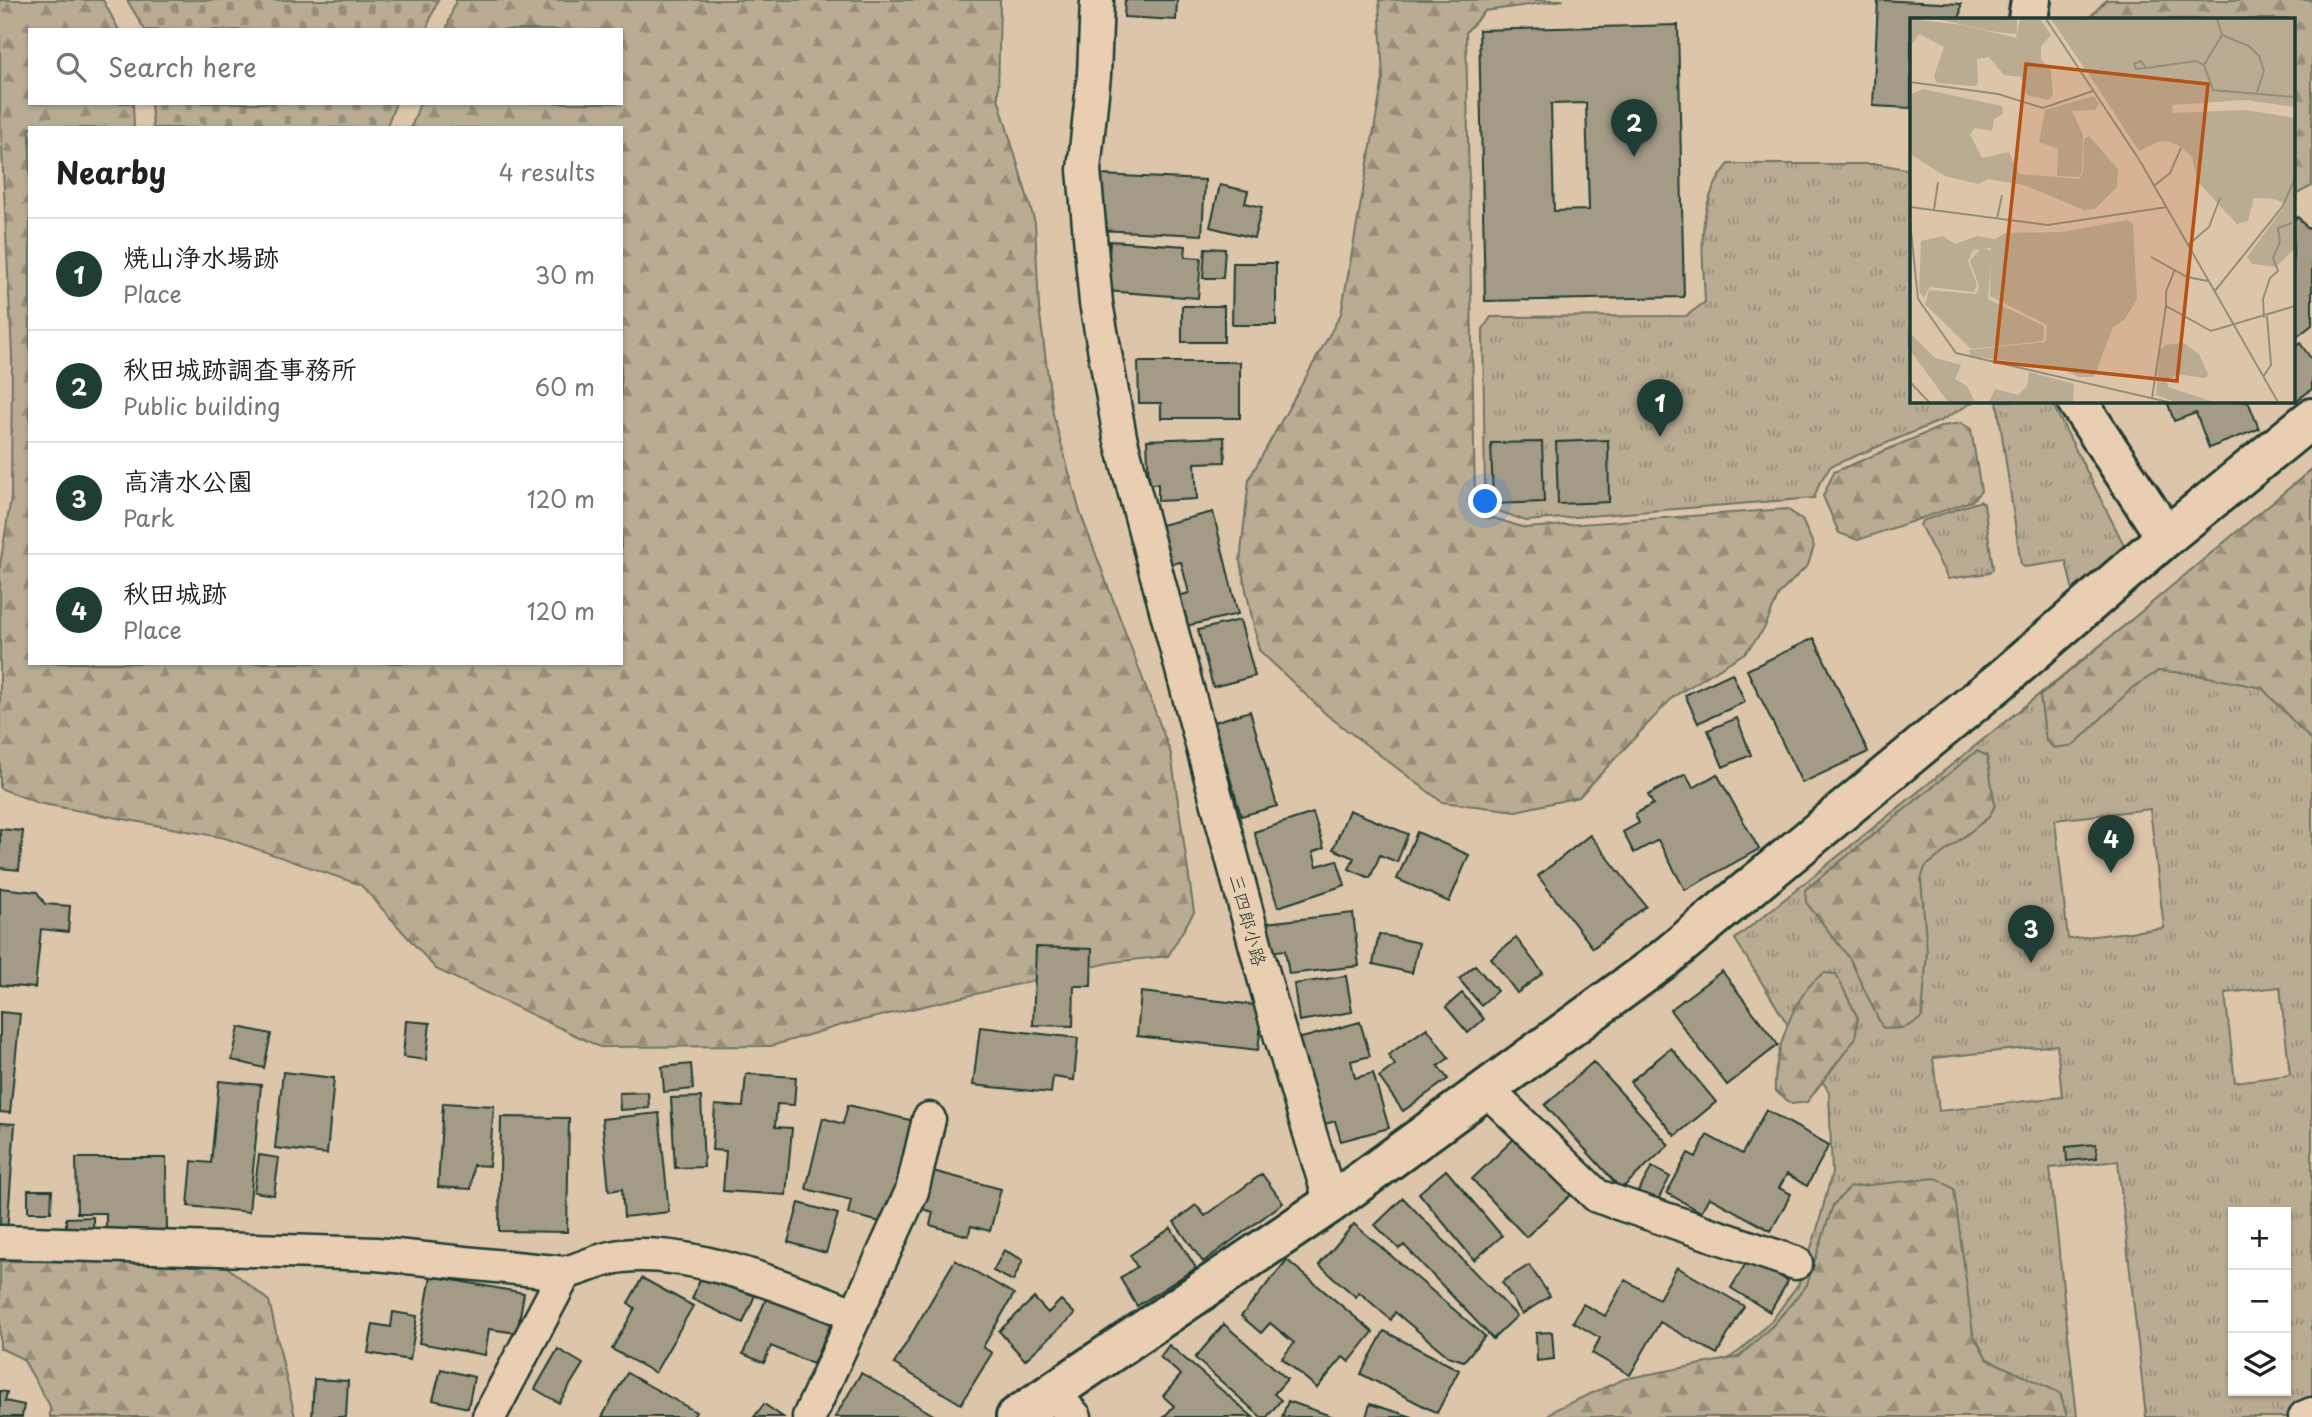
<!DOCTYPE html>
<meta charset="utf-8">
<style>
:root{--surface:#fff;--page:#f6f6f6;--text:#202124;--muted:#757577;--line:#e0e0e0;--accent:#1f3d34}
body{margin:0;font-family:"Playpen Sans","Klee One",sans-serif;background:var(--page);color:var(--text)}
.controls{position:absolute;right:21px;bottom:21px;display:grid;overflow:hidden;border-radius:0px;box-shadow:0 2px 5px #0004}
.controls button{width:63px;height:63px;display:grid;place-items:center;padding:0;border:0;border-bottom:2px solid var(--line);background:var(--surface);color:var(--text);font:35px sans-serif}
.you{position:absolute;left:1486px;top:502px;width:24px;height:24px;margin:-18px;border:5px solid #fff;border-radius:50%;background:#1a73e8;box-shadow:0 0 0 10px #1a73e833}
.badge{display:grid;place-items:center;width:46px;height:46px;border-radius:50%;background:var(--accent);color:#fff;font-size:23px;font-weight:700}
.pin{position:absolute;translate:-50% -58px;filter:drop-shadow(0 2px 4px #0008)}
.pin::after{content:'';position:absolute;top:37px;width:24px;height:21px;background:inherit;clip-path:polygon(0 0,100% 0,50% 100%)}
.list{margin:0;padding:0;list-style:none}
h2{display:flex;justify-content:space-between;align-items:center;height:91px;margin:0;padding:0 28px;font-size:30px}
h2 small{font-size:23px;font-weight:400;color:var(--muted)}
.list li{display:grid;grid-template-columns:46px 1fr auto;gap:21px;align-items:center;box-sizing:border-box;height:112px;padding:0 28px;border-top:2px solid var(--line)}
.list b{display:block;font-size:26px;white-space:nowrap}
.list p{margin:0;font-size:23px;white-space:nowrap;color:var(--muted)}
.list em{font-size:23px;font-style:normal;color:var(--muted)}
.icon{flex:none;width:38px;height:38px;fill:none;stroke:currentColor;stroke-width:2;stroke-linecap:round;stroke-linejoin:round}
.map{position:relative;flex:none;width:2312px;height:1417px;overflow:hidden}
.search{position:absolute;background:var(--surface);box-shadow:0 2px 5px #0004;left:28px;top:28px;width:595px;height:77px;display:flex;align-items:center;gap:18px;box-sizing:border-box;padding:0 24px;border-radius:0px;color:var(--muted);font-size:26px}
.panel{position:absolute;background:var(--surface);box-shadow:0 2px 5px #0004;left:28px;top:126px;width:595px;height:539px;border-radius:0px}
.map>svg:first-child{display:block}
</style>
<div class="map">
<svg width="2312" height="1417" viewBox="0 0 2312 1417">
<defs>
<pattern id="grass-tufts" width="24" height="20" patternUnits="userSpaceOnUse" patternTransform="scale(1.75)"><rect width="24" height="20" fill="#baac93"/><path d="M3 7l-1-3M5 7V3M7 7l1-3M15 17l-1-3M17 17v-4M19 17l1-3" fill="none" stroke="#978d79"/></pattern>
<pattern id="forest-firs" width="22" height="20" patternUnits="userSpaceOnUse" patternTransform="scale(1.75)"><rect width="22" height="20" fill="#baac93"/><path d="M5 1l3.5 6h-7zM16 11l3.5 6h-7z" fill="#978d79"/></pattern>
<pattern id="cemetery-stones" width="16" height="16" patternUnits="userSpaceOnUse" patternTransform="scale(1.75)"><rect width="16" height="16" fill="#baac93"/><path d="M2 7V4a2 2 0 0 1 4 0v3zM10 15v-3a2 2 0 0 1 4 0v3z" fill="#978d79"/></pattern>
</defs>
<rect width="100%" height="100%" fill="#ddc5aa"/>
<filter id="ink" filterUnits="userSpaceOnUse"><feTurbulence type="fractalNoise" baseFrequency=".0143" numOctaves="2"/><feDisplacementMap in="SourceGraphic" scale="14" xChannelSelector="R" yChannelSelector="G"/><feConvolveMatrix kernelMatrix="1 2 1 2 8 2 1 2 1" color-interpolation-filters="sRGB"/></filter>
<g filter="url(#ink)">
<path fill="url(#grass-tufts)" stroke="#6c7464" stroke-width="2" fill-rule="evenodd" d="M 1729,164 L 1879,164 L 1911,170 L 1911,401 L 1975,401 L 1940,421 L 1831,466 L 1820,482 L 1814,498 L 1526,521 L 1493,509 L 1485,495 L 1483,329 L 1491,317 L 1686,316 L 1705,302 C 1703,250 1694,206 1729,164 Z
M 1997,401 L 2051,401 L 2124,545 L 2124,552 L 2077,593 L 2073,591 L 2066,561 L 2025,567 L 2021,565 Z
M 2312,475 L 2312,1417 L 2146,1417 L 2118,1161 L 2050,1168 L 2077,1417 L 1589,1417 L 1709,1371 L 1741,1350 L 1773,1319 L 1799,1283 L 1817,1230 L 1832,1173 L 1829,1092 L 1735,939 ZM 2150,809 L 2164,928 L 2068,939 L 2055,820 ZM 2280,987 L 2290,1075 L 2235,1082 L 2225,993 ZM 2057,1045 L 2062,1097 L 1939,1111 L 1933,1058 ZM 2233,1212 L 2286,1212 L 2286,1391 L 2233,1391 Z
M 1980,501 L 1984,504 L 1993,569 L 1989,573 L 1948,579 L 1920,525 L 1922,521 Z"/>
<path fill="url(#forest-firs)" stroke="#6c7464" stroke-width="2" d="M 0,0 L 103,0 L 119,30 L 30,30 L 30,103 L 133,103 L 134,128 L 30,128 L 30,663 L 621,663 L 621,128 L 411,128 L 420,103 L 621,103 L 621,30 L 446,30 L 456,0 L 1000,0 L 998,98 L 1035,223 L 1039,308 L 1053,414 L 1080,512 L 1171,754 L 1194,912 L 1168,956 L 1113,962 L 842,1025 L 771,1046 L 600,1047 L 436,969 L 361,885 L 225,838 L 38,803 L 0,788 L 0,565 L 11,498 L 12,355 L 0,108 Z
M 1379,0 L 1564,0 L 1485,11 L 1466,32 L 1475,498 L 1487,516 L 1525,528 L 1787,509 L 1802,520 L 1814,546 L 1808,565 L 1779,594 L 1764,629 L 1746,652 L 1673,697 L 1579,797 L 1516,811 L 1442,802 L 1327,715 L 1259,650 L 1240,562 L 1249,479 L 1341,314 L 1383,79 Z
M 2106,0 L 2312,0 L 2312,186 L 2293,196 L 2293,19 L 2088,19 Z
M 1961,423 L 1971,429 L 1981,491 L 1972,501 L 1858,540 L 1839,533 L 1823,496 L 1834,472 L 1943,426 Z
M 2312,469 L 2312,741 L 2262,688 L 2188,673 L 2158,671 L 2131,689 L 2074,745 L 2054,748 L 2046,741 L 2040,696 Z
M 1977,751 L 1987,756 L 1995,805 L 1989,817 L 1925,867 L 1921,880 L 1927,951 L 1922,1017 C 1911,1027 1897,1031 1882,1027 L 1850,959 L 1806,902 L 1805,890 Z
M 1824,973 L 1836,974 L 1858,1018 L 1855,1039 L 1807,1102 L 1792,1104 L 1775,1091 C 1773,1055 1793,993 1824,973 Z
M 1936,1178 L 1954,1189 L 1973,1334 L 1987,1359 L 2060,1393 L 2067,1417 L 1547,1417 L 1554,1410 L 1624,1379 L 1739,1357 L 1775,1323 L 1807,1285 L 1833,1205 L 1850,1187 Z
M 0,1261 L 222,1263 L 269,1301 L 295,1417 L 50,1417 L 50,1406 L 23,1359 L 0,1348 Z"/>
<path fill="url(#cemetery-stones)" stroke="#6c7464" stroke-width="2" d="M 127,0 L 438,0 L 426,30 L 145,30 Z
M 151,103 L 396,103 L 386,128 L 153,128 Z"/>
<path fill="#a39b85" stroke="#1f3d34" stroke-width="2" fill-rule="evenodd" d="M 1125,0 L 1177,0 L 1176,20 L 1124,17 Z
M 1878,0 L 1961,4 L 1960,19 L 1911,19 L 1911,108 L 1873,106 Z
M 1678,25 L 1684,297 L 1485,301 L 1479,30 ZM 1586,103 L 1589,210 L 1554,211 L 1551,104 Z
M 1101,175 L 1205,180 L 1202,235 L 1098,230 Z
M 1220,185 L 1248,191 L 1245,203 L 1262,207 L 1254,238 L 1210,227 Z
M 2298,217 L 2308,229 L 2312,226 L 2312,325 L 2293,340 L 2293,221 Z
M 1110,241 L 1186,246 L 1185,257 L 1201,258 L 1198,298 L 1107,291 Z
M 1205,248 L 1225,249 L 1223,278 L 1203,278 Z
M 1233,263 L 1276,263 L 1276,325 L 1232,325 Z
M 1182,306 L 1224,306 L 1224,342 L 1182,342 Z
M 2300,343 L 2312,360 L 2312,389 L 2296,401 L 2293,397 L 2293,349 Z
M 1138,362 L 1240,362 L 1240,418 L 1161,418 L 1161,403 L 1139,403 Z
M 2167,401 L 2248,401 L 2259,429 L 2209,448 L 2196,413 L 2174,421 Z
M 1224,437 L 1225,462 L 1195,463 L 1197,499 L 1158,501 L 1158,484 L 1149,484 L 1147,440 Z
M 1608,440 L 1609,502 L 1558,504 L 1556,442 Z
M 1542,442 L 1544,502 L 1493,504 L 1491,443 Z
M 1213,512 L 1238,614 L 1186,626 L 1178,596 L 1189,593 L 1181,562 L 1170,564 L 1161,525 Z
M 1240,620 L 1255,676 L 1213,687 L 1198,630 Z
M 1814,638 L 1868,752 L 1802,783 L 1747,670 Z
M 1732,673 L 1745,702 L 1698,723 L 1685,695 Z
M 1250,711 L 1277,806 L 1241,816 L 1214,722 Z
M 1737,718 L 1751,755 L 1723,767 L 1708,730 Z
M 1686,774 L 1693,788 L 1717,774 L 1759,849 L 1685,890 L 1658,840 L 1634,853 L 1623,832 L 1639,823 L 1635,814 L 1653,804 L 1648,795 Z
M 1349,810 L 1408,834 L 1397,862 L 1380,855 L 1370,878 L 1349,869 L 1354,858 L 1333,849 Z
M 1313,813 L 1324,848 L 1313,852 L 1317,866 L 1337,860 L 1345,885 L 1278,907 L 1254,832 Z
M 0,829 L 23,831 L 19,870 L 0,868 Z
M 1417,832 L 1469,855 L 1449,902 L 1397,879 Z
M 1590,835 L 1646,906 L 1593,948 L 1538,876 Z
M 0,888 L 37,892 L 45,904 L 70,906 L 68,932 L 41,929 L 35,988 L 0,985 Z
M 1353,913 L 1359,966 L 1289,974 L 1285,950 L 1269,952 L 1266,923 Z
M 1379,934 L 1419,943 L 1412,973 L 1373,964 Z
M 1516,938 L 1543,973 L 1517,993 L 1491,958 Z
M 1036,947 L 1092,949 L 1091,986 L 1074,986 L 1073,1026 L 1033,1025 Z
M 1475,965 L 1497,991 L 1481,1005 L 1459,979 Z
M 1722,971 L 1778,1045 L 1727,1085 L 1670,1010 Z
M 1346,976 L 1352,1012 L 1299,1021 L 1294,984 Z
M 1141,992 L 1263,1006 L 1258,1050 L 1137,1036 Z
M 1462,993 L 1484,1019 L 1468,1033 L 1446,1007 Z
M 0,1012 L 20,1014 L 10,1113 L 0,1112 Z
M 406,1021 L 430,1023 L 426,1060 L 403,1057 Z
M 1360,1022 L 1370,1056 L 1351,1061 L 1355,1078 L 1373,1073 L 1389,1128 L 1341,1141 L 1335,1121 L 1322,1125 L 1298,1039 Z
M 239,1027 L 271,1034 L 264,1068 L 232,1060 Z
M 980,1027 L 1078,1038 L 1074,1080 L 1053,1077 L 1051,1093 L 973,1085 Z
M 1427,1028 L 1449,1058 L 1438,1066 L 1448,1079 L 1403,1111 L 1379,1077 L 1395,1065 L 1388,1055 Z
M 1671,1048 L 1716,1102 L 1675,1136 L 1630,1082 Z
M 1593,1062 L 1669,1145 L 1621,1189 L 1545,1105 Z
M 691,1064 L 693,1089 L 664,1092 L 662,1067 Z
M 283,1072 L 334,1078 L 327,1154 L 275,1148 Z
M 746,1074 L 796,1077 L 794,1105 L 777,1104 L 775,1127 L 792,1128 L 786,1195 L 723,1191 L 726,1151 L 712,1150 L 715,1105 L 743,1107 Z
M 219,1081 L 261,1085 L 249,1212 L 188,1206 L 192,1161 L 211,1163 Z
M 648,1092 L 649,1108 L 620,1110 L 619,1093 Z
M 701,1097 L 704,1167 L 675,1168 L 671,1098 Z
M 443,1103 L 494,1106 L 489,1166 L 473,1165 L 471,1189 L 438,1187 Z
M 848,1105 L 914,1121 L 889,1224 L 848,1214 L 851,1200 L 806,1189 L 823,1118 L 843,1124 Z
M 1766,1110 L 1829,1145 L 1807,1186 L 1787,1174 L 1779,1188 L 1791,1194 L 1771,1231 L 1709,1197 L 1701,1212 L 1667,1193 L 1688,1153 L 1696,1157 L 1707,1135 L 1742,1154 Z
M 659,1113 L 669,1212 L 624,1217 L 622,1189 L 609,1191 L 602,1119 Z
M 501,1117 L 569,1118 L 567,1232 L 499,1231 Z
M 0,1123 L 15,1124 L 7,1232 L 0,1232 Z
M 1518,1135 L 1573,1193 L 1526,1237 L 1472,1179 Z
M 2096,1144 L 2097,1158 L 2067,1161 L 2066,1147 Z
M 259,1155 L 279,1158 L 274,1195 L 254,1192 Z
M 76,1158 L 166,1158 L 167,1230 L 106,1231 L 106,1213 L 77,1213 Z
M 1652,1167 L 1670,1177 L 1654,1207 L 1635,1197 Z
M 929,1170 L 1001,1189 L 990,1231 L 971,1226 L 968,1236 L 930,1225 L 933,1212 L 919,1208 Z
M 1446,1170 L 1502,1236 L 1474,1260 L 1419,1193 Z
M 1262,1174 L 1283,1203 L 1203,1262 L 1174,1222 L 1196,1205 L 1205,1216 Z
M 28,1190 L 52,1190 L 51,1212 L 28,1212 Z
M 1403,1198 L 1517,1316 L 1493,1339 L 1404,1245 L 1399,1249 L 1375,1225 Z
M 799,1203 L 838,1214 L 826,1253 L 788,1242 Z
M 93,1217 L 93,1238 L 66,1238 L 66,1218 Z
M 1354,1224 L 1485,1336 L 1464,1361 L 1448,1356 L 1395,1312 L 1391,1320 L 1359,1292 L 1356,1297 L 1319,1265 Z
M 1171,1228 L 1196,1268 L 1137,1306 L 1120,1278 L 1137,1267 L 1130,1255 Z
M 1004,1250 L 1023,1260 L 1013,1281 L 993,1271 Z
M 1749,1258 L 1788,1281 L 1770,1312 L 1731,1288 Z
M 955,1260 L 1014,1294 L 983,1347 L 992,1353 L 961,1404 L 894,1364 Z
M 1287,1260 L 1373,1332 L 1349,1362 L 1343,1357 L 1317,1388 L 1282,1358 L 1294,1343 L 1270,1323 L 1261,1333 L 1241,1316 Z
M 1529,1265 L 1550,1296 L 1522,1314 L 1502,1282 Z
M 1677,1267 L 1744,1306 L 1717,1354 L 1660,1322 L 1630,1375 L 1592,1353 L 1600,1338 L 1573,1322 L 1583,1304 L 1605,1316 L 1625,1280 L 1659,1299 Z
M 704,1270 L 756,1293 L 743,1323 L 692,1299 Z
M 431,1276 L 524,1293 L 517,1333 L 489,1329 L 485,1355 L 419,1343 Z
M 642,1278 L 693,1306 L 655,1373 L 612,1349 L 635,1308 L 628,1303 Z
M 770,1289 L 834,1317 L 813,1364 L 771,1346 L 764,1363 L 743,1354 Z
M 1034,1298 L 1048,1313 L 1061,1300 L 1075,1314 L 1025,1360 L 999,1331 Z
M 393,1312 L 417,1316 L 410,1360 L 368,1353 L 373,1324 L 391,1327 Z
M 1224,1324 L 1287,1379 L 1274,1394 L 1281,1400 L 1267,1417 L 1261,1417 L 1195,1358 Z
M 1384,1331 L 1459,1370 L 1437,1413 L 1361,1374 Z
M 1552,1332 L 1554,1359 L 1537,1361 L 1536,1333 Z
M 1169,1345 L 1253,1417 L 1164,1417 L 1174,1406 L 1163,1396 L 1181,1375 L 1160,1357 Z
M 558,1349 L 583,1364 L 559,1403 L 535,1389 Z
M 441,1369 L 474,1377 L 468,1408 L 433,1400 Z
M 627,1373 L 696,1412 L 693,1417 L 602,1417 Z
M 861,1373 L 937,1417 L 835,1417 Z
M 314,1379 L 348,1381 L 346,1417 L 312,1417 Z
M 0,1391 L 7,1392 L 5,1401 L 24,1405 L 22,1417 L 0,1417 Z
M 1288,1401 L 1334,1417 L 1282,1417 Z
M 764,1404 L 783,1417 L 754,1417 Z
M 1370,1404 L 1413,1417 L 1366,1417 Z"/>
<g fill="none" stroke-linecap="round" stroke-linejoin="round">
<g stroke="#1f3d34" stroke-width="37">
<path id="minor" d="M 1097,0 L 1094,75 L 1084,170 L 1096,303 L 1120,437 L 1273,1011 L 1331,1203
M 1488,1091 L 1597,1196 L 1796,1263
M 0,1242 L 376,1254 L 565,1273 L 489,1417
M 565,1273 C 583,1268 603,1258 622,1256 C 694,1248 789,1289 856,1315
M 1052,1392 L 1075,1417
M 809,1417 L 912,1191 L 929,1119
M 2305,1417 L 2312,1414"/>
</g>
<g stroke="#1f3d34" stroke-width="44">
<path id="tertiary" d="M 2028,19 L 2031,0
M 2077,401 L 2166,537
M 1016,1417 L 1331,1203 L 1664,959 L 2001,680 L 2166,537 L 2312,418"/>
</g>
<use href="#minor" stroke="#e9ceb1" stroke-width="32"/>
<use href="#tertiary" stroke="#e9ceb1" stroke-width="38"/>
</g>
</g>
<g text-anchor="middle" stroke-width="7" stroke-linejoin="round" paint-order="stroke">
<g font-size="19" fill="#1f3d34" stroke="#e9ceb1">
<text transform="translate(1248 920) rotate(75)" y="7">三四郎小路</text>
</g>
</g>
<g transform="translate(1910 18)">
<rect width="385" height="385" fill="#ddc5aa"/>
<path d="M 28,1 L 107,1 L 107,16 L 79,13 ZM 143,1 L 385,1 L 385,89 L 334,82 L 263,87 L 262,95 L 336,92 L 385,100 L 385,191 L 284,142 L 274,130 L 260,124 L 250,123 L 229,133 ZM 184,78 L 189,85 L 185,92 L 162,93 L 173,117 L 172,155 L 168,159 L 147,158 L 148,131 L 129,124 L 135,92 Z" fill="#baac93"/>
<path d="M 0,1 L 52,7 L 106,20 L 110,1 L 130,1 L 141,17 L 131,28 L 131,41 L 141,53 L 143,77 L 138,82 L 117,77 L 111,59 L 94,57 L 79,39 L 67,41 L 68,66 L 64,68 L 27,65 L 24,58 L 34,29 L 9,16 L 0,29 ZM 141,1 L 183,1 L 179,20 L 188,34 L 217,31 L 234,36 L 204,62 L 200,75 L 207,91 L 202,91 ZM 192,1 L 215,1 L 197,8 L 201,32 L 194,31 L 189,21 ZM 319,1 L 385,1 L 385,14 L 377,15 L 373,41 L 363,41 L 358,19 L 335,20 L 317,12 L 314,3 ZM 13,71 L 92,88 L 93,96 L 84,101 L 82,113 L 65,110 L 60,116 L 72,140 L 99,134 L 109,156 L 169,161 L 173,155 L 174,121 L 179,118 L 208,151 L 207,169 L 185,191 L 174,192 L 114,167 L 78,161 L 68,166 L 35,158 L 0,136 L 0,77 ZM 336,93 L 347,94 L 347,104 L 360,112 L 347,132 L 338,162 L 358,171 L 378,147 L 380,157 L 369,181 L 344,180 L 338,203 L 327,206 L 287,163 L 282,138 L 262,122 L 262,111 L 283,108 L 294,97 ZM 215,98 L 222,108 L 241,110 L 242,116 L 223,124 L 208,100 ZM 385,174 L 385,230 L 366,249 L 342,246 L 337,239 ZM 218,202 L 223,206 L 227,281 L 215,301 L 203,309 L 184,359 L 169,359 L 149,349 L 61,338 L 59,332 L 136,324 L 137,307 L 80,278 L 81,230 L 63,232 L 58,243 L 67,267 L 64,274 L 20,269 L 14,280 L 9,273 L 11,223 L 33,218 L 45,226 L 67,218 L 85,221 L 95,215 L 152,214 ZM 0,315 L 25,340 L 51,347 L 45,361 L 57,368 L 65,384 L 38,384 L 0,332 ZM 274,325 L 289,336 L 298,356 L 296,360 L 266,356 L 257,364 L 258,369 L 304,384 L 266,384 L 246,377 L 250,332 L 255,327 ZM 119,354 L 164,366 L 163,384 L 79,384 L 85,371 L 108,377 L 117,368 Z" fill="#baac93"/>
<path d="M 71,230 L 82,233 L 78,281 L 134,308 L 133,323 L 61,331 L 15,286 L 19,272 L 66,276 L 69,268 L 60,243 Z" fill="#baac93"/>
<path fill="none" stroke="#918f7b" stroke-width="2" d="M 136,1 L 230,143 L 368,384M 312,17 L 339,28 L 349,38 L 354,53 L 347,74M 294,47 L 312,17 L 307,1M 236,50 L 231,43 L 224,46 L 226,51 L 236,50 L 286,43 L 294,47 L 303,72 L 385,79M 0,64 L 88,76 L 133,90 L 183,73M 245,167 L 260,155 L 271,130M 0,189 L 138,207 L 257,189M 24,192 L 28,164M 87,201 L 92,177M 0,203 L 8,281 L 46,335 L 258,384M 278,227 L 299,209 L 310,180M 241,239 L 277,259 L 298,263M 304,274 L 373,188 L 385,160M 256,288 L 256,274 L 265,251M 354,300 L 353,281 L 360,260 L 368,253 L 363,240 L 370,224 L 368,210 L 382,205M 353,359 L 361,347 L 357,298M 0,364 L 19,384M 242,380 L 256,288 L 301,313 L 385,288"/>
<path fill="#b65216" fill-opacity="0.15" stroke="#b65216" stroke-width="3.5" d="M 116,46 L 298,66 L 267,363 L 85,344 Z"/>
<rect width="385" height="385" fill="none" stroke="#1f3d34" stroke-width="3.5"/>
</g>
</svg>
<div class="controls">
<button>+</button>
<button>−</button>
<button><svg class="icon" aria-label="layers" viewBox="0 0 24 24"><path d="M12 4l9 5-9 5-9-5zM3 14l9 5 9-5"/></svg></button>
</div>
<div class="you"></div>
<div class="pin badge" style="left:1660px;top:437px">1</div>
<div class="pin badge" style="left:1634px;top:157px">2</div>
<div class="pin badge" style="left:2031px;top:963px">3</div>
<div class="pin badge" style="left:2111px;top:873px">4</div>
<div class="search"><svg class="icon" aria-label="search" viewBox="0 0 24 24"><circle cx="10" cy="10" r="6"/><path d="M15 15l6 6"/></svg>Search here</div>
<section class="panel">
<h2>Nearby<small>4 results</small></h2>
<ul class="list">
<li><span class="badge">1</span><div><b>焼山浄水場跡</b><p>Place</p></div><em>30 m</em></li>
<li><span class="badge">2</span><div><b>秋田城跡調査事務所</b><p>Public building</p></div><em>60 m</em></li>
<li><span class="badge">3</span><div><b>高清水公園</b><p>Park</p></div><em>120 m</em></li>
<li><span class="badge">4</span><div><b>秋田城跡</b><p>Place</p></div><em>120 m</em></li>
</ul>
</section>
</div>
